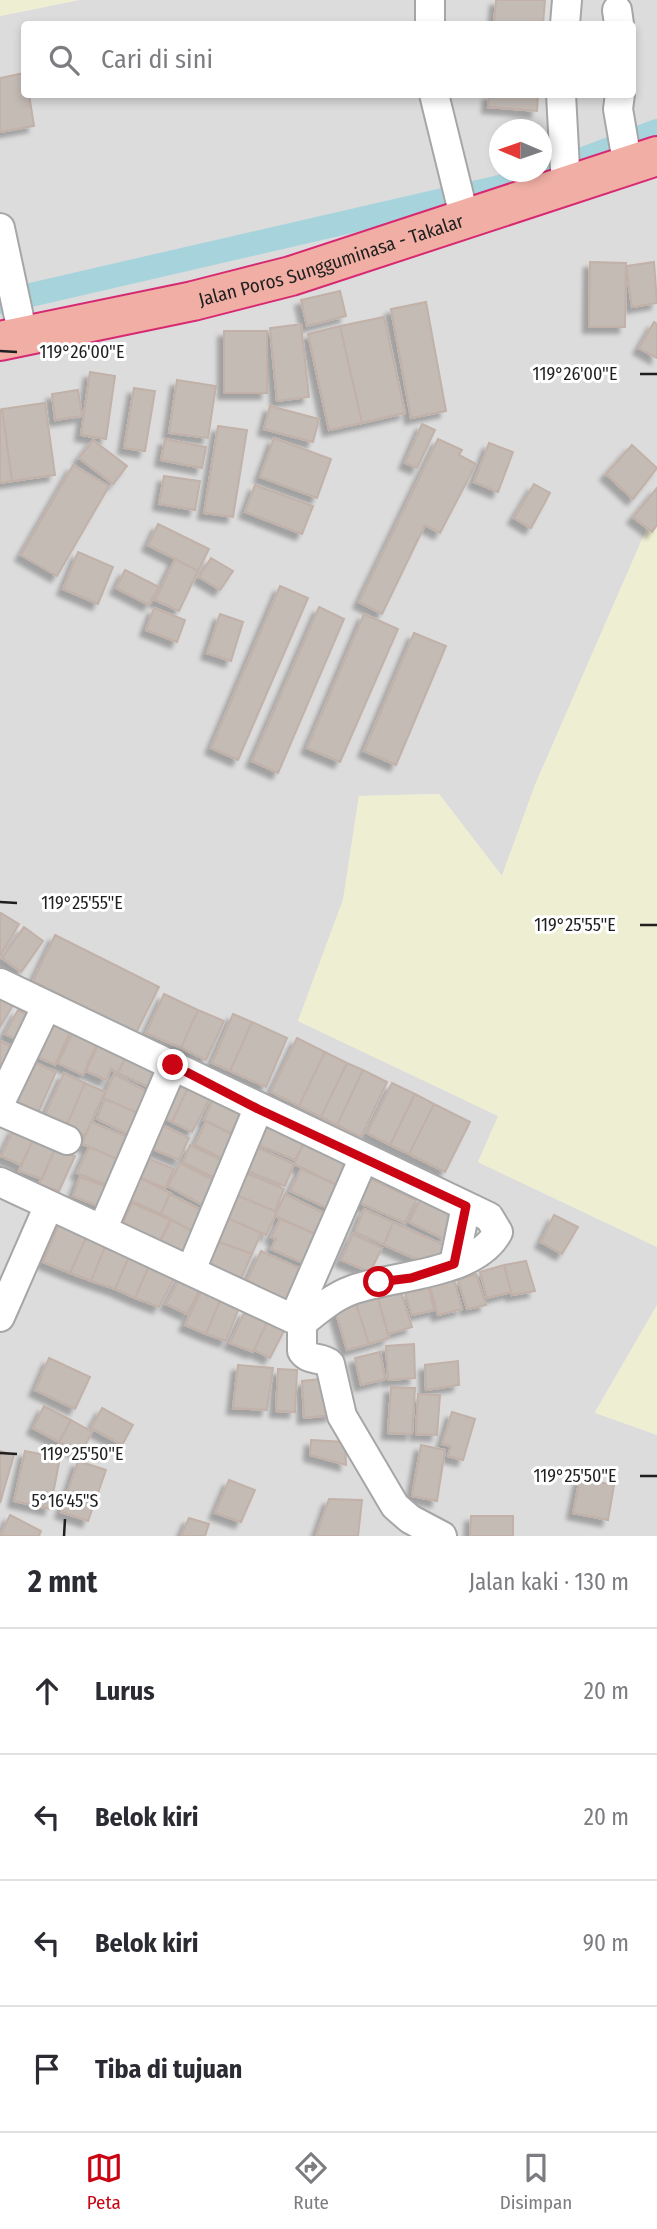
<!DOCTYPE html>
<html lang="id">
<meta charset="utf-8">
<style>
:root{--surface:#fff;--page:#f7f7f7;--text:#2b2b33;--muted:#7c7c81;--line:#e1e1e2;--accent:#ca0413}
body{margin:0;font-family:"Fira Sans Condensed",sans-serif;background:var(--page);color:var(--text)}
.compass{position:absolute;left:489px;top:119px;width:63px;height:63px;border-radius:50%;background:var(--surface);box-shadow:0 4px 10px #0003;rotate:272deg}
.stop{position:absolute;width:21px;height:21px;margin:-16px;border:5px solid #ca0413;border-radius:50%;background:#fff}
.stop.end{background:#ca0413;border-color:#fff;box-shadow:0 2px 7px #0008}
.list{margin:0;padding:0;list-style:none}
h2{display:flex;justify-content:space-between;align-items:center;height:91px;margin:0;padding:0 28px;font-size:30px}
h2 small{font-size:23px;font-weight:400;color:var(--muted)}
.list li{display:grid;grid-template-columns:46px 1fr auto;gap:21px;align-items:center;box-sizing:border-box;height:126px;padding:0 28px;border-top:2px solid var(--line)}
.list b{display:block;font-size:26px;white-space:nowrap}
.list em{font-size:23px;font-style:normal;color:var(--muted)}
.icon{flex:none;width:38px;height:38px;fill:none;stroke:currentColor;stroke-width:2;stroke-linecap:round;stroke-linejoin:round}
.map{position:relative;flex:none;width:657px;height:1536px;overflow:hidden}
.search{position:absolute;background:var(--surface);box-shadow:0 4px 10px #0003;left:21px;right:21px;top:21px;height:77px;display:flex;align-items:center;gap:18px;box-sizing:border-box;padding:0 24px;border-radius:7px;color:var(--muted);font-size:26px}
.sheet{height:595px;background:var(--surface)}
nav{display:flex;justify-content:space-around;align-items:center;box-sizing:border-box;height:98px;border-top:2px solid var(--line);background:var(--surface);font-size:19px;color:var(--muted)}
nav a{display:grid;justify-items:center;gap:4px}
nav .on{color:var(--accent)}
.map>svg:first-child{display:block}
</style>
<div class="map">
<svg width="657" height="1536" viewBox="0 0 657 1536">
<defs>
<filter id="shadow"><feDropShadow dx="-6" dy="6" stdDeviation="2" flood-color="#0004"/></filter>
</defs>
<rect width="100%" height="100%" fill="#f0ece6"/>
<path fill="#dddcdc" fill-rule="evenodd" d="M 79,0 L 657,0 L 657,505 L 535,785 L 502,876 L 439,794 L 359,796 L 343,900 L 298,1021 L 499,1116 L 478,1162 L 657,1247 L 657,1305 L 595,1412 L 657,1435 L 657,1536 L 0,1536 L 0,16 ZM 24,24 L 632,24 L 632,94 L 24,94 ZM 500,130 L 542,130 L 542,172 L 500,172 Z"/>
<path fill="#eeeed2" d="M 0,0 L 79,0 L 0,16 Z
M 657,505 L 657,1247 L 478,1162 L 498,1116 L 298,1021 L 343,900 L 359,796 L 439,794 L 502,876 L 535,785 Z
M 657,1305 L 657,1435 L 595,1413 Z"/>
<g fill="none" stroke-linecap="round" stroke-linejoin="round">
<path stroke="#a7d4dc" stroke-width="24" d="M 0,302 L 525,181 L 657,131"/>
</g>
<path fill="#c4bbb5" stroke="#c1b1a8" stroke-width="2" filter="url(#shadow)" d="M 496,0 L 545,0 L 543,24 L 494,24 Z
M 24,73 L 24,94 L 29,94 L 34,126 L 0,132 L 0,78 Z
M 489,94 L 538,94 L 537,111 L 488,107 Z
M 590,262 L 626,263 L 625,327 L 589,327 Z
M 654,262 L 657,303 L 632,307 L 626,266 Z
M 340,291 L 346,316 L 307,326 L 301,300 Z
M 426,302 L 446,411 L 411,418 L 391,309 Z
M 384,317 L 405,413 L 362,423 L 340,326 Z
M 654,322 L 657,324 L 657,358 L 639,348 Z
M 301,324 L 309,397 L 277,401 L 270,328 Z
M 340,326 L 362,423 L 329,430 L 308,334 Z
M 224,331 L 267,331 L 267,393 L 224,393 Z
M 90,372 L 115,376 L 106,439 L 81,435 Z
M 177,380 L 216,386 L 208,438 L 169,433 Z
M 134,388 L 155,391 L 145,451 L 124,448 Z
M 78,390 L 82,416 L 55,420 L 52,394 Z
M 45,403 L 55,475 L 12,481 L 2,409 Z
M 270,406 L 319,419 L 313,442 L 264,429 Z
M 2,409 L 12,481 L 0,483 L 0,410 Z
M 422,424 L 435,430 L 417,468 L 405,463 Z
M 218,426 L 247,430 L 233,517 L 204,513 Z
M 274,438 L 331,459 L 317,498 L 260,477 Z
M 165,439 L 206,447 L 202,468 L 161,460 Z
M 438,439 L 462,450 L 459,455 L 476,464 L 440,533 L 425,525 L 382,614 L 359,602 Z
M 93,440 L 127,466 L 113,484 L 79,458 Z
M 489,443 L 513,452 L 498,492 L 474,482 Z
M 632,445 L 657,468 L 633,499 L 606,474 Z
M 73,465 L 109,486 L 57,576 L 21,555 Z
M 164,476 L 200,481 L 195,510 L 159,504 Z
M 534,484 L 550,493 L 531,528 L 514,518 Z
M 255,485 L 313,506 L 302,534 L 245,512 Z
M 657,488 L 657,525 L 652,532 L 633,517 Z
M 158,524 L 209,549 L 198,571 L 148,545 Z
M 78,552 L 113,567 L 98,604 L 63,589 Z
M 211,558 L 233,571 L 220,590 L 199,577 Z
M 175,559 L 198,571 L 179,611 L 155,600 Z
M 125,570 L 159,587 L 149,605 L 116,588 Z
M 280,586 L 308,598 L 238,760 L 211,748 Z
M 319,607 L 344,619 L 278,773 L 252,761 Z
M 154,608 L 185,620 L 177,642 L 146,630 Z
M 220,614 L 243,622 L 231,661 L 207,653 Z
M 364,614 L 398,629 L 340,762 L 307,748 Z
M 414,633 L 446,646 L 396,765 L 364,751 Z
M 1,913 L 19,924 L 0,956 L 0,915 Z
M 24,927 L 43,941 L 21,972 L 2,958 Z
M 55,935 L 159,987 L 136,1033 L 33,981 Z
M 0,988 L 17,998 L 0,1027 Z
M 164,994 L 198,1010 L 181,1048 L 146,1033 Z
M 18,1010 L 37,1019 L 23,1043 L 5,1034 Z
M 198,1010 L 224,1021 L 206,1060 L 181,1048 Z
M 48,1014 L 73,1026 L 55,1065 L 30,1053 Z
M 233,1014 L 252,1022 L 230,1071 L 212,1063 Z
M 252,1022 L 287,1038 L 266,1087 L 230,1071 Z
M 75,1028 L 99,1039 L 83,1075 L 58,1063 Z
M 103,1034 L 130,1047 L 118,1073 L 111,1069 L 106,1080 L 86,1071 Z
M 297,1038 L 325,1052 L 299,1106 L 271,1092 Z
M 0,1041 L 21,1051 L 0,1093 Z
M 128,1051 L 164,1067 L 155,1090 L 118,1073 Z
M 325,1052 L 347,1063 L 321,1117 L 299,1106 Z
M 29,1060 L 56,1072 L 38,1113 L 11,1101 Z
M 347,1063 L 363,1070 L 337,1125 L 321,1117 Z
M 363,1070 L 387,1082 L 361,1137 L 337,1125 Z
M 64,1073 L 85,1083 L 66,1127 L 44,1117 Z
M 174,1073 L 191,1081 L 172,1122 L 155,1114 Z
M 114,1074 L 157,1097 L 147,1117 L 103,1098 Z
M 85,1083 L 105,1092 L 85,1135 L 66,1127 Z
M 190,1083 L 212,1094 L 192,1132 L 172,1122 Z
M 392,1083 L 415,1094 L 390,1145 L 367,1133 Z
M 415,1094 L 434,1104 L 409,1154 L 390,1145 Z
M 215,1095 L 243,1108 L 231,1133 L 204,1120 Z
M 105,1099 L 145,1116 L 134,1137 L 97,1119 Z
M 434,1104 L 470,1122 L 445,1172 L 409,1154 Z
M 154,1121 L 189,1138 L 179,1160 L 143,1145 Z
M 206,1121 L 244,1141 L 232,1163 L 195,1145 Z
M 267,1121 L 306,1139 L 295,1160 L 257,1144 Z
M 91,1122 L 137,1141 L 127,1163 L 82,1144 Z
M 15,1127 L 33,1140 L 21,1165 L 1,1156 Z
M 307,1136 L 352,1157 L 337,1185 L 294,1164 Z
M 33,1140 L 55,1149 L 42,1179 L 19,1171 Z
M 190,1145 L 231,1165 L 223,1182 L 183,1162 Z
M 89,1147 L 127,1163 L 114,1188 L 77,1173 Z
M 258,1148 L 294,1164 L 285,1186 L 248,1171 Z
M 55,1149 L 75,1156 L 59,1191 L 39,1184 Z
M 138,1154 L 174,1169 L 165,1188 L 129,1173 Z
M 180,1163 L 219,1183 L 206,1207 L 168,1186 Z
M 301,1169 L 346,1189 L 336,1212 L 290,1191 Z
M 246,1173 L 284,1189 L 275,1211 L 236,1195 Z
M 132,1174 L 170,1193 L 161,1214 L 121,1196 Z
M 80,1177 L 113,1189 L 105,1209 L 73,1196 Z
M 369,1178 L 416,1200 L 405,1223 L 358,1202 Z
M 170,1194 L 209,1214 L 198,1234 L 161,1214 Z
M 285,1194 L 332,1217 L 322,1237 L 275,1216 Z
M 236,1195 L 277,1212 L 266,1235 L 227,1218 Z
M 422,1196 L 457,1213 L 445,1240 L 409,1222 Z
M 132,1203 L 170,1220 L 157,1247 L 119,1231 Z
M 364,1209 L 393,1222 L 384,1245 L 355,1232 Z
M 554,1215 L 578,1227 L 562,1254 L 541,1242 Z
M 62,1217 L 90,1229 L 70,1273 L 43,1262 Z
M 227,1218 L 261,1233 L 252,1254 L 217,1241 Z
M 280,1219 L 322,1237 L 310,1266 L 271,1249 L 276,1239 L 271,1237 Z
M 171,1220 L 198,1234 L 186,1255 L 160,1243 Z
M 393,1222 L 444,1245 L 434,1267 L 384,1245 Z
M 90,1229 L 109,1237 L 91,1281 L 70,1273 Z
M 353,1234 L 382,1248 L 370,1272 L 341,1260 Z
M 109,1237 L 133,1248 L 115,1289 L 91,1281 Z
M 210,1239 L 252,1254 L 239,1283 L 210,1272 L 213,1264 L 202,1260 Z
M 133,1248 L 154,1255 L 135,1298 L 115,1289 Z
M 261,1251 L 305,1271 L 286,1307 L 244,1287 Z
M 152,1259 L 179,1269 L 159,1307 L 135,1298 Z
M 526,1261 L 535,1291 L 512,1295 L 504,1265 Z
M 504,1265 L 511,1292 L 487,1298 L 480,1272 Z
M 182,1274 L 203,1283 L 187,1314 L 166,1304 Z
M 476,1274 L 486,1305 L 467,1309 L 458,1280 Z
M 453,1276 L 462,1309 L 438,1315 L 429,1283 Z
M 429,1288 L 434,1310 L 412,1315 L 405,1293 Z
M 202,1289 L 221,1298 L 206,1334 L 185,1325 Z
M 401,1292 L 412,1327 L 388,1334 L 378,1298 Z
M 221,1298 L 240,1305 L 226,1341 L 206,1334 Z
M 378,1298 L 389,1338 L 369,1344 L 356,1304 Z
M 356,1304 L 369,1344 L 347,1350 L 335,1310 Z
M 245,1311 L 268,1320 L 253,1352 L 230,1343 Z
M 268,1320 L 285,1329 L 270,1358 L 254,1350 Z
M 414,1344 L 415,1378 L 388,1380 L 386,1346 Z
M 380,1352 L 385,1379 L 361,1385 L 355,1358 Z
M 49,1358 L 90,1377 L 75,1409 L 35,1390 Z
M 458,1361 L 459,1385 L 426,1390 L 425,1365 Z
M 238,1365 L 273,1368 L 267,1410 L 233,1408 Z
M 278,1369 L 297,1370 L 295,1412 L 276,1411 Z
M 330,1378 L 332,1415 L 304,1418 L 302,1381 Z
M 391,1387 L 415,1388 L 412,1434 L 388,1433 Z
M 418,1394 L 440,1395 L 437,1435 L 416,1434 Z
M 44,1406 L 71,1420 L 59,1442 L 33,1428 Z
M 102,1408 L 133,1425 L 122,1445 L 91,1428 Z
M 452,1412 L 475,1419 L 463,1460 L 448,1456 L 451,1446 L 442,1444 Z
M 71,1420 L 92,1432 L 81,1454 L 59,1442 Z
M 311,1440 L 345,1442 L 346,1465 L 310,1455 Z
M 421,1445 L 445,1450 L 437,1501 L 412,1496 Z
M 0,1451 L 14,1455 L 0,1503 Z
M 25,1451 L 60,1458 L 50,1509 L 14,1501 Z
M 78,1461 L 106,1470 L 88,1521 L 61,1512 Z
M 580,1478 L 614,1485 L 608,1520 L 573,1513 Z
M 229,1480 L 255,1490 L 241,1522 L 215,1513 Z
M 329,1499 L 362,1500 L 358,1536 L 316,1536 Z
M 10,1515 L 41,1531 L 39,1536 L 0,1536 Z
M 471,1516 L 513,1516 L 513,1536 L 470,1536 Z
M 189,1518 L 209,1524 L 205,1536 L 181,1536 Z"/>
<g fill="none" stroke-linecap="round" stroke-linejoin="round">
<g stroke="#a6a6a6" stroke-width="32">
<path id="minor" d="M 430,0 L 430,24
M 617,10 L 619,24
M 565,24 L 567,0
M 434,94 L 465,220
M 561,94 L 566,187
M 620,94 L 618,109 L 628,167
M 0,228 L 23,336
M 0,983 L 489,1217 L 498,1232 C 476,1275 392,1275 352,1290 C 333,1297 318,1310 302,1323 L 0,1182
M 0,1103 L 46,1007
M 0,1111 L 67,1140
M 103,1228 L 173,1065
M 454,1264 L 466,1206
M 191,1270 L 258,1109
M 0,1317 L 49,1205
M 294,1318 L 364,1157
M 302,1323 L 302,1351 C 310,1362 321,1356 330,1364 L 342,1416 L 395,1506 L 410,1519 L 442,1536"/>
</g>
<g stroke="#d72972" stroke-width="42">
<g id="trunk">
<path id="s1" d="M 0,341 L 193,301 L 291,276 L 657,156"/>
</g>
</g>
<use href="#minor" stroke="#fff" stroke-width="28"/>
<use href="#trunk" stroke="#f0aea4" stroke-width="38"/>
</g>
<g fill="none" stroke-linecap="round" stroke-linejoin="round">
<path stroke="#ca0413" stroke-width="9" d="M 173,1065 L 258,1109 L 466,1206 L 454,1264 L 411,1278 L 379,1282"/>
</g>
<path fill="none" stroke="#1f1f1f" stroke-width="2.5" d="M 0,351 L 17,352M 640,374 L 657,374M 0,902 L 17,903M 640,925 L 657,925M 0,1453 L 17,1454M 640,1476 L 657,1476M 64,1536 L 65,1519"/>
<g text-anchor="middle" stroke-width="6" stroke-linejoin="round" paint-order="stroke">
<g font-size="19" fill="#1f1f1f" stroke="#fff">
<text dy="7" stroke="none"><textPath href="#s1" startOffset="341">Jalan Poros Sungguminasa - Takalar</textPath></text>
</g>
</g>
<g font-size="18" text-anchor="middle" fill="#1f1f1f" stroke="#fff" stroke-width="6" stroke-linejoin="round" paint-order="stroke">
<text x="82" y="358">119°26'00"E</text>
<text x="575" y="380">119°26'00"E</text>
<text x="82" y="909">119°25'55"E</text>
<text x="575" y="931">119°25'55"E</text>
<text x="82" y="1460">119°25'50"E</text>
<text x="575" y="1482">119°25'50"E</text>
<text x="65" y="1507">5°16'45"S</text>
</g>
</svg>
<svg class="compass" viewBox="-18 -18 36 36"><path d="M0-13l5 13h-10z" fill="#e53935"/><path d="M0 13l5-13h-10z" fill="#7c7c81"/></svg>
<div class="stop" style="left:379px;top:1282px"></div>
<div class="stop end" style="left:173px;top:1065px"></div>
<div class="search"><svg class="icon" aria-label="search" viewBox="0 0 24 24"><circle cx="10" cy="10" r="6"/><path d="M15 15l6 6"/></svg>Cari di sini</div>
</div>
<section class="sheet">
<h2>2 mnt<small>Jalan kaki · 130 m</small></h2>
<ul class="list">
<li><svg class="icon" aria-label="ahead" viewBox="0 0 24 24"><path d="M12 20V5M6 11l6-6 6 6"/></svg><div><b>Lurus</b></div><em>20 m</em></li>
<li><svg class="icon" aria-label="left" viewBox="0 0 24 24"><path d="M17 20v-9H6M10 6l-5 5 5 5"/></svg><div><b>Belok kiri</b></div><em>20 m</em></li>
<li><svg class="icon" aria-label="left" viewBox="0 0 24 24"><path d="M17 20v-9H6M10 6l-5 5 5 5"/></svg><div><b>Belok kiri</b></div><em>90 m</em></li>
<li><svg class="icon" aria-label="arrive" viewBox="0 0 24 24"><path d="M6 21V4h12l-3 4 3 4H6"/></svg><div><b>Tiba di tujuan</b></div></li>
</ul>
</section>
<nav>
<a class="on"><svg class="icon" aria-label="map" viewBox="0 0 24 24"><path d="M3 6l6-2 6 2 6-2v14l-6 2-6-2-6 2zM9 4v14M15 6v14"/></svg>Peta</a>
<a><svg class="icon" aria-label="directions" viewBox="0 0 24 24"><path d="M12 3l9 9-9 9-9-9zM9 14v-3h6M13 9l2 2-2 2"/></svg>Rute</a>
<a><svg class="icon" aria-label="saved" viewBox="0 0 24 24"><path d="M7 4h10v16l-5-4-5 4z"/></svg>Disimpan</a>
</nav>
